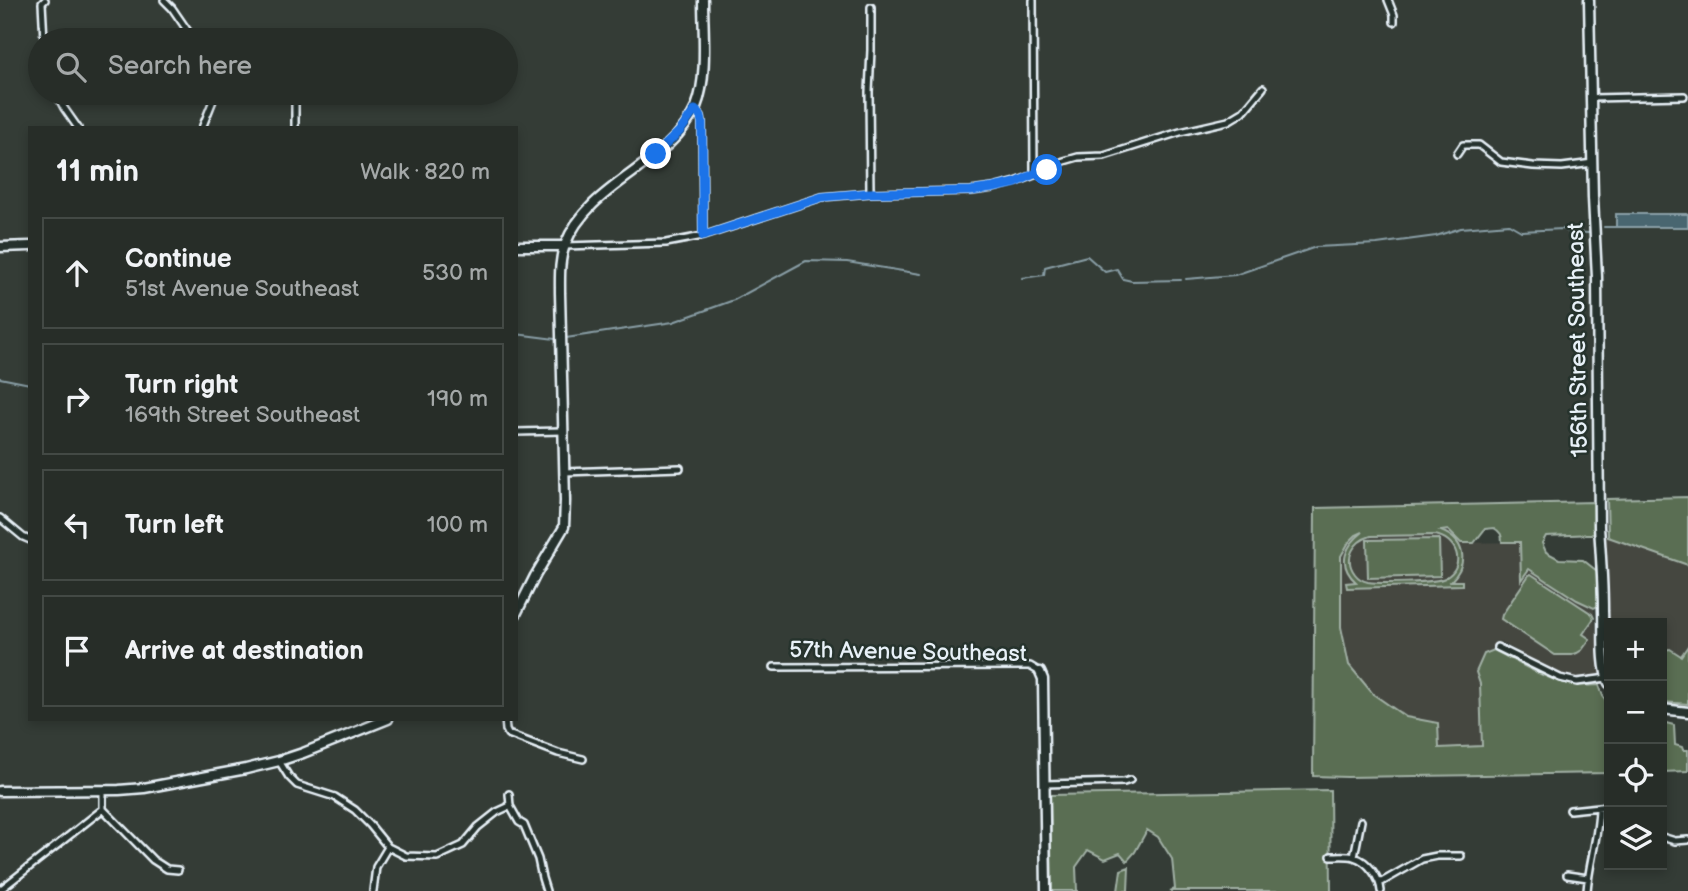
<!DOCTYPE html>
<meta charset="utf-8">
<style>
:root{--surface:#272d28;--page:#2f3530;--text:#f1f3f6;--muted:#a4a8a8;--line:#434945}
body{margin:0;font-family:"Balsamiq Sans",sans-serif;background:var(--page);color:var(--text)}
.controls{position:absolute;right:21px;bottom:21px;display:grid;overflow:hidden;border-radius:0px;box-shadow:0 4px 10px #0003}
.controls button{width:63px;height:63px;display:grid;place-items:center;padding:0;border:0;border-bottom:2px solid var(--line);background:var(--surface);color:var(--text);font:35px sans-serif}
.stop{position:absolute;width:21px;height:21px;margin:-16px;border:5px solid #1a73e8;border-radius:50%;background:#fff}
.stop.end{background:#1a73e8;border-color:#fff;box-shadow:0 2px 7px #0008}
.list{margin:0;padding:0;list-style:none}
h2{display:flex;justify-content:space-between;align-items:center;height:91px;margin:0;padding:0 28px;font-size:30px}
h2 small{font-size:23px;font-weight:400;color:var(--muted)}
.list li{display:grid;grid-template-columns:46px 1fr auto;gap:21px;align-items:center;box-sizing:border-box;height:112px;margin:0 14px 14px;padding:0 14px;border:2px solid var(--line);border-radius:0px}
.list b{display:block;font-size:26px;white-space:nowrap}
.list p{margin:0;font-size:23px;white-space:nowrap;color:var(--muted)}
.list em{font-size:23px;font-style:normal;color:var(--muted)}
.icon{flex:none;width:38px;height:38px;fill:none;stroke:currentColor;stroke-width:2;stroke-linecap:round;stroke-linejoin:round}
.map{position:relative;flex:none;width:1688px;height:891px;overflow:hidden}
.search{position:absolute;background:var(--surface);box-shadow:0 4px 10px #0003;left:28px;top:28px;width:490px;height:77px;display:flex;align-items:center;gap:18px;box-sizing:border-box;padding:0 24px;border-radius:38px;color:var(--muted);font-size:26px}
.panel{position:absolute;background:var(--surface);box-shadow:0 4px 10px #0003;left:28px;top:126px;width:490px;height:595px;border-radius:0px}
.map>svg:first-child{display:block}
</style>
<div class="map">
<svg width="1688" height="891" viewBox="0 0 1688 891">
<rect width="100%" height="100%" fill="#343c36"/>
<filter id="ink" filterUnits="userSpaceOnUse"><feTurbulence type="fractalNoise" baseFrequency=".0143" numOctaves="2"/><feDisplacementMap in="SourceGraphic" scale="14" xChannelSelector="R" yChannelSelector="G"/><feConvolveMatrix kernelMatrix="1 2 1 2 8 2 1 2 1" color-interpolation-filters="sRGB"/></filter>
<g filter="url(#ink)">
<path fill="#454741" d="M 1448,530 L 1461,543 L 1520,542 L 1522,579 L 1529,569 L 1577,600 L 1594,608 L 1600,676 L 1575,678 L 1557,673 L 1499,641 L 1494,650 L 1484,654 L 1476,672 L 1480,684 L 1482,746 L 1439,748 L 1439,723 L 1406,718 L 1373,694 L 1349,665 L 1341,627 L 1341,556 L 1349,542 L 1356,535 L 1369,531 Z
M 1604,535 L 1688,565 L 1688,708 L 1662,705 L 1662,623 L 1609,623 L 1609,641 Z"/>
<path fill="#5a6e52" stroke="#a1b0a5" stroke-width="2" fill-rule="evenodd" d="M 1688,497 L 1688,565 L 1608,537 L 1607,499 Z
M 1594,502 L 1594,534 L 1546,536 L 1542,543 L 1546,552 L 1559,559 L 1583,560 L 1597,571 L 1598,606 L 1594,608 L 1577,600 L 1529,569 L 1521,580 L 1520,542 L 1502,542 C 1502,535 1501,532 1494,528 L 1485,529 L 1474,543 L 1461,543 L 1448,530 L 1441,531 C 1464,540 1470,562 1451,581 L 1462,581 L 1462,585 L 1347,588 L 1346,583 L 1356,582 C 1336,564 1346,545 1363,532 L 1356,535 L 1349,542 L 1341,556 L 1341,627 L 1349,665 L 1373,694 L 1406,717 L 1438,723 L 1439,748 L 1482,746 L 1480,684 L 1476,672 L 1484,654 L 1494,650 C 1529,668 1558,689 1599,685 L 1603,696 L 1609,705 L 1609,773 L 1347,777 L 1313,776 L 1315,508 ZM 1434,535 C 1457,538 1467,566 1445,578 C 1436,583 1380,584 1368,582 C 1363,581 1358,578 1355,574 C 1343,558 1354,541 1371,536 Z
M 1439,539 L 1440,576 L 1368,578 L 1367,540 Z
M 1531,574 L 1592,614 L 1594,618 L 1583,634 L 1590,639 L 1582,650 L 1577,653 L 1572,655 L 1555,655 L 1501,619 L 1502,615 L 1529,575 Z
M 1688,646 L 1688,704 L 1662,702 L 1662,653 L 1664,650 L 1670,649 L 1681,656 Z
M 1662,722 L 1674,725 L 1675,745 L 1682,747 L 1683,750 L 1688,750 L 1688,771 L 1662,772 Z
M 1330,790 L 1331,891 L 1170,891 L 1175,889 L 1172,859 L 1158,837 L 1147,830 L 1135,852 L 1127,861 L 1120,853 L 1105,859 L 1088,850 L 1076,867 L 1077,891 L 1052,891 L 1050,795 Z
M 1129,867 L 1128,891 L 1118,891 L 1121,870 Z"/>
<path fill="#4a6670" stroke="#899ea6" stroke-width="2" d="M 1616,214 L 1688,214 L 1688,227 L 1616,227 Z"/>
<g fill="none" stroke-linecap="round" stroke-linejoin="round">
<path stroke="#899ea6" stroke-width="2" d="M 1604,227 L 1616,227
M 1022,278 L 1044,275 L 1045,267 L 1087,256 L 1105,272 L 1117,269 L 1123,279 L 1132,281 L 1181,280
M 1186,279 L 1235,275 L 1316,247 L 1377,244 L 1436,236 L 1461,228 L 1509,224 L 1521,231 L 1563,229 L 1568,232 L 1589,233
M 516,334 L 555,339
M 566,338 L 673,322 L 734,300 L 806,261 L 847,262 L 921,274
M 0,378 L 30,384"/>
<g stroke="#e8f1f8" stroke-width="10">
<path id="street" d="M 164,0 L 172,8 L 194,40
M 1033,0 L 1034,174
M 1388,0 L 1394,15 L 1394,22
M 44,40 L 42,3 L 45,0
M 56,93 L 64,108 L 78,128
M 295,93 L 295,128
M 1592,98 L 1684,96
M 695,110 L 701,116 L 702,122 L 703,236
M 202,128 L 216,93
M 1457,154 L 1463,145 L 1479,145 L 1501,162 L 1533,166 L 1562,167 L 1593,163
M 870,193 L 869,92 L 871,50 L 871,7
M 564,246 L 666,243 L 703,236 L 822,197 L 870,193 L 971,191 L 993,188 L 1016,182 L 1047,170 L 1064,161 L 1078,157 L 1104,156 L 1180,132 L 1228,121 L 1243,112 L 1263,88
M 516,432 L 563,431
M 564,472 L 680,468
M 0,518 L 23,537 L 30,540
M 1497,647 L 1560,678 L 1577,682 L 1607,678
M 774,667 L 1024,666 L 1030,666 L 1040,672
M 505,719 L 506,730 L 508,734 L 558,753 L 583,759
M 279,761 L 289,777 L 297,785 L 335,797 L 355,810 L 370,825 L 388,847 L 406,856 L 437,857 L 463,845 L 478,827 L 497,812 L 510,806
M 1045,784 L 1124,782 L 1130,780
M 509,794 L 510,806 L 519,822 L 524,825 L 538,859 L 542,878 L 546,891
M 103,809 L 153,860 L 167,869 L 178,870
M 1570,810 L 1609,806
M 1662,837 L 1675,841 L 1688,840
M 1331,856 C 1338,856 1347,855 1354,857 C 1368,861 1380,878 1381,891
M 1354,857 L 1361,821
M 1567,875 L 1588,878
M 1380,883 L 1422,859 L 1437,856 L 1461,856
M 0,890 L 103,809 L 103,790
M 373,891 L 376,867 L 388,847
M 1587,891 C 1589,862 1599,835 1599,807"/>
</g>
<g stroke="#e8f1f8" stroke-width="13">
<path id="secondary" d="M 1589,0 L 1593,198 L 1597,277 L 1599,527 C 1601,555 1603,583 1603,611 C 1604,631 1601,664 1609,683
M 516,246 L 564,246
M 0,247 L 30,246
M 516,614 L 535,576 L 564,527 L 565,501 L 560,293 C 560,278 559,260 565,245 C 589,182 670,166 696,107 C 708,78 703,31 703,0
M 1040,672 L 1043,679 L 1046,891
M 1662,709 L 1688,712
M 0,791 L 119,790 L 144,788 L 246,769 L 279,761 L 303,753 L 388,719"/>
</g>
<use href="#street" stroke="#26332d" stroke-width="5"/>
<use href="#secondary" stroke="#26332d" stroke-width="8"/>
</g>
</g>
<g fill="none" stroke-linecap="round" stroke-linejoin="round" filter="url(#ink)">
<path stroke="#1a73e8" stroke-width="9" d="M 656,154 L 680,131 L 695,110 L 701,116 L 702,122 L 703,236 L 822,197 L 870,193 L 971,191 L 993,188 L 1016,183 L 1034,174 L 1047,170"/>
</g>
<g text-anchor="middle" stroke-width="5" stroke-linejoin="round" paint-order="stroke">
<g font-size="23" fill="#e8f1f8" stroke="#26332d">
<text transform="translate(1577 340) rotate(-91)" y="8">156th Street Southeast</text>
<text transform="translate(908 651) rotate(1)" y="8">57th Avenue Southeast</text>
</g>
</g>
</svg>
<div class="controls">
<button>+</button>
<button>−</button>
<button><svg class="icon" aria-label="locate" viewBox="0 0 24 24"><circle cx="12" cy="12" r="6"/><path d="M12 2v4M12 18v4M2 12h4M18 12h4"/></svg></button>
<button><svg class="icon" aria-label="layers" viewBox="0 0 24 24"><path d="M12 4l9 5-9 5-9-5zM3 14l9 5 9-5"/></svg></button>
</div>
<div class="stop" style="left:1047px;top:170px"></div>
<div class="stop end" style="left:656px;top:154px"></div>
<div class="search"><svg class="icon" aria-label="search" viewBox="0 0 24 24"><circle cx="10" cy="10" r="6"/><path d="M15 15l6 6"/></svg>Search here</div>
<section class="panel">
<h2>11 min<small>Walk · 820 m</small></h2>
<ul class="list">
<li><svg class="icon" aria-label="ahead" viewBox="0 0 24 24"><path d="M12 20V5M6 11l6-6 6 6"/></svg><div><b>Continue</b><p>51st Avenue Southeast</p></div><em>530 m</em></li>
<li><svg class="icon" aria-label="right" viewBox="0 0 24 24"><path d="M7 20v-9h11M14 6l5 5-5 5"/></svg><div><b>Turn right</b><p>169th Street Southeast</p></div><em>190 m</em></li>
<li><svg class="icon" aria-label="left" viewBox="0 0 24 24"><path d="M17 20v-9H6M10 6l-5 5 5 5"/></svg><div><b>Turn left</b></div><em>100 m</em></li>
<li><svg class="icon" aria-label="arrive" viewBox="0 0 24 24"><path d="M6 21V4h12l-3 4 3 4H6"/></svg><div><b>Arrive at destination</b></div></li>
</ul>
</section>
</div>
